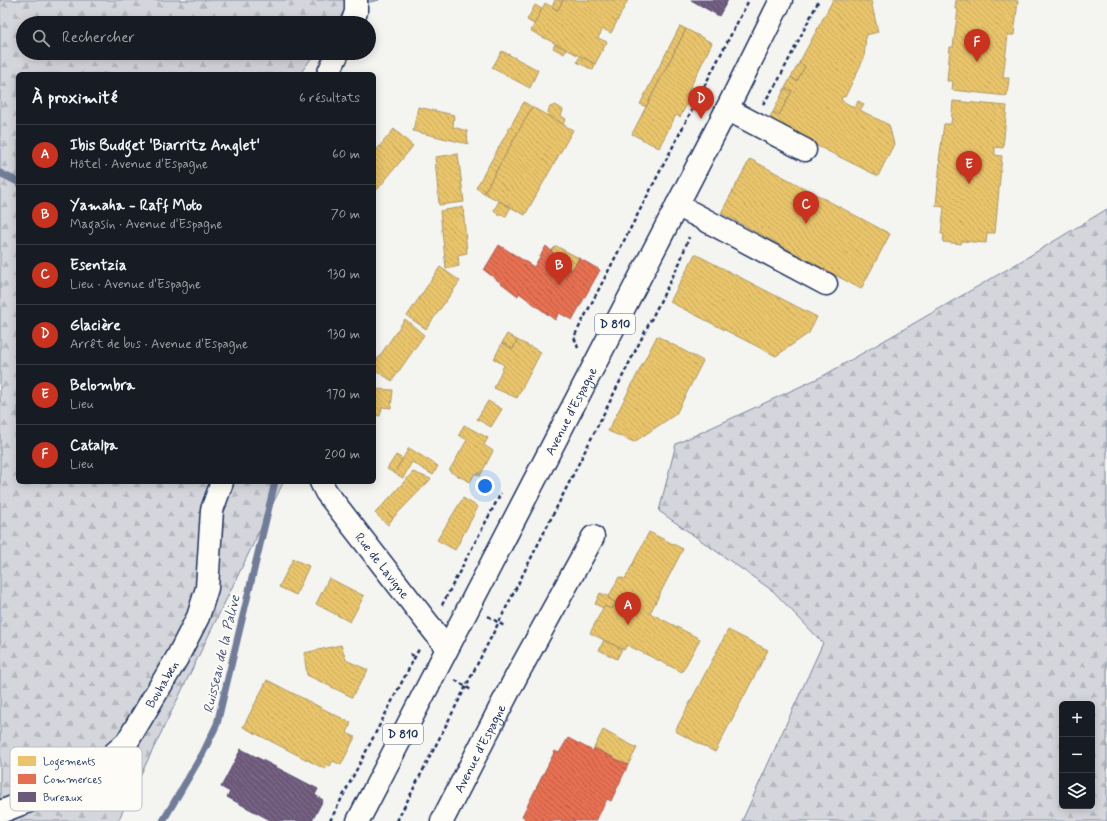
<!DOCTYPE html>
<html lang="fr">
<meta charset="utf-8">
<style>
:root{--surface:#171b24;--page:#20242c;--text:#f1f3f6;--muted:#9ea1a6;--line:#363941;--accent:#c8321e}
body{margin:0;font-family:Mynerve,sans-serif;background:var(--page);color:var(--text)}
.controls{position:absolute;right:12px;bottom:12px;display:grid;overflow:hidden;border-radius:6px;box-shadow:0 2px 10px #0003}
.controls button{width:36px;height:36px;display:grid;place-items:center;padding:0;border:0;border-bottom:1px solid var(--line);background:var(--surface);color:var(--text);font:20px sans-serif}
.you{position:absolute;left:485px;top:486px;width:14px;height:14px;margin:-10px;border:3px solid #fff;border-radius:50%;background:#1a73e8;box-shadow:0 0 0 6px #1a73e833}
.badge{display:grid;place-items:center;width:26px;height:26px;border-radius:50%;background:var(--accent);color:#fff;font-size:13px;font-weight:700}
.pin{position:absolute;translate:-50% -33px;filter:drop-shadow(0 1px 2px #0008)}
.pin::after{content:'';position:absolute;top:21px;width:14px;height:12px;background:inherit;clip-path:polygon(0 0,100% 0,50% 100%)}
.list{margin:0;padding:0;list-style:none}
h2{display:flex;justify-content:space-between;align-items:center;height:52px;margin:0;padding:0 16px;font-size:17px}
h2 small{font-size:13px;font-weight:400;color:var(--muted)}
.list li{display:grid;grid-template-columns:26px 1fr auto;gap:12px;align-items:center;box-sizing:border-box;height:60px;padding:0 16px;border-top:1px solid var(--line)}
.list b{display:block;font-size:15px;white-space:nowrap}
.list p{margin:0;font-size:13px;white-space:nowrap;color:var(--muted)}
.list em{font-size:13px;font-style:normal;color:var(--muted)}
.icon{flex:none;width:22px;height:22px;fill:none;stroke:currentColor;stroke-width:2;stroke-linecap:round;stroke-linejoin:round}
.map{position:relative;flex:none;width:1107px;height:821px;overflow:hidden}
.search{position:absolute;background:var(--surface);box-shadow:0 2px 10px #0003;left:16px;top:16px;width:360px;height:44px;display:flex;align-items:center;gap:10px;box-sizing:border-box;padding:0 14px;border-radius:22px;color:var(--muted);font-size:15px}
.panel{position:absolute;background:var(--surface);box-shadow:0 2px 10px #0003;left:16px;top:72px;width:360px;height:412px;border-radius:6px}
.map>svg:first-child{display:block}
</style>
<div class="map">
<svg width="1107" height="821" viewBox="0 0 1107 821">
<defs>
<pattern id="forest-firs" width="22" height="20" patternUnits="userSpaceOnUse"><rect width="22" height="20" fill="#d4d6db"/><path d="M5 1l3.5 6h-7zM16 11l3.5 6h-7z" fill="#b5b8be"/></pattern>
<pattern id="homes-back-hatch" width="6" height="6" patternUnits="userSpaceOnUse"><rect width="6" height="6" fill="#e9c46a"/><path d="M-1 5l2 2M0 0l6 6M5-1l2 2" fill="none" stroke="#c7a95e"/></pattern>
<pattern id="shops-back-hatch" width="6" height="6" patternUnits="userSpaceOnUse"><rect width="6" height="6" fill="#e76f51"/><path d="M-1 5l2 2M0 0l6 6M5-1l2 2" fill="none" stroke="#ba5c46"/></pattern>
<pattern id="offices-back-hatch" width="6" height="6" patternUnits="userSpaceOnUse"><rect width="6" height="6" fill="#6d597a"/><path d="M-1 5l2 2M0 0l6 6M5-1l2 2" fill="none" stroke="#80738f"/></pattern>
</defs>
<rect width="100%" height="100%" fill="#f4f4f1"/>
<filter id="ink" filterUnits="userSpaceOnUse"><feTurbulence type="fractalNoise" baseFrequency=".025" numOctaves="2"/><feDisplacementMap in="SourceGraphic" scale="8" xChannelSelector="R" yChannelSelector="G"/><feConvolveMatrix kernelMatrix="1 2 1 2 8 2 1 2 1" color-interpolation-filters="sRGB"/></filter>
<g filter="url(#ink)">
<path fill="url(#forest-firs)" stroke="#78829c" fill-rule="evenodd" d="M 0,0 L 379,0 L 347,7 L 336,23 L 23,23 L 23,53 L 315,53 L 300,74 L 18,74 L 18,482 L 283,482 L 283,483 L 118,821 L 0,821 Z
M 1107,209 L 1107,821 L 742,821 L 823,643 L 773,591 L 659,511 L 676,444 L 823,376 L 1013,266 ZM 1062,704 L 1092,704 L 1092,806 L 1062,806 Z"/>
<path fill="url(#homes-back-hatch)" stroke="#ab9766" d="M 555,0 L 563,0 L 558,10 L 552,7 Z
M 563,0 L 628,0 L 611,33 L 603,29 L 598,38 L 607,42 L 595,64 L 531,31 L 545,3 L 558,10 Z
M 833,0 L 871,1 L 878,32 L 866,35 L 864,58 L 845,97 L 843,96 L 841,100 L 855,108 L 858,101 L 864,104 L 860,110 L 889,125 L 894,144 L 878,176 L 767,121 L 773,112 L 779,115 L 792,91 L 785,88 L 791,77 L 797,81 L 805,66 L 799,63 Z
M 956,0 L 1012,0 L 1018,1 L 1014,35 L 1008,35 L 1003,78 L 1009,78 L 1007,96 L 952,90 L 953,81 L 947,81 L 950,47 L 953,47 L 958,9 L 955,9 Z
M 535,5 L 542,9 L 534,24 L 527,20 Z
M 680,26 L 686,29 L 646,107 L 640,104 Z
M 686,29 L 712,43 L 685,98 L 689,100 L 685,108 L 680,117 L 676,115 L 659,148 L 632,134 Z
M 555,44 L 566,49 L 564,54 L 553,48 Z
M 502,51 L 538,70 L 530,88 L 492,68 Z
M 580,56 L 595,64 L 593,70 L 577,62 Z
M 799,63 L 805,66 L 797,81 L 791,77 Z
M 785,88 L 792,91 L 779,115 L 773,112 Z
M 953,101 L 1007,106 L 1003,148 L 995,147 L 995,155 L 1002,156 L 995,233 L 987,233 L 986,243 L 962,241 L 961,244 L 943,242 L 944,234 L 941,234 L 944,207 L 936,206 L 940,161 L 939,161 L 944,124 L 951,124 Z
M 524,102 L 532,107 L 484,193 L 476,188 Z
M 555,105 L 559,107 L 563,110 L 561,116 L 566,119 L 563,124 L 547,115 L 550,107 Z
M 418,107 L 454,115 L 453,127 L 467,131 L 468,144 L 413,131 Z
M 532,107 L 573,130 L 525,215 L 484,193 Z
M 394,129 L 413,146 L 377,190 L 374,188 L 374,153 Z
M 458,154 L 464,202 L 439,205 L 435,157 Z
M 750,159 L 890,234 L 861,289 L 721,213 Z
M 499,201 L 511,207 L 506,216 L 498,215 L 494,210 Z
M 463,207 L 467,253 L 458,255 L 459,266 L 446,269 L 440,211 Z
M 556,246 L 579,258 L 572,270 L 551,251 Z
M 695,254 L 817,317 L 809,333 L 776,356 L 670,302 Z
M 440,267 L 460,281 L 426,329 L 407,316 Z
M 405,319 L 424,335 L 392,381 L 374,369 L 374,364 Z
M 507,334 L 517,340 L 513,349 L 502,343 Z
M 657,336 L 703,361 L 676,414 L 634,442 L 608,431 Z
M 517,340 L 541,352 L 517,398 L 494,388 L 504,365 L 494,359 L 502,343 L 513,349 Z
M 374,389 L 393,390 L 391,408 L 382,407 L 380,416 L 374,415 Z
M 488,401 L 502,409 L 491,427 L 477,419 Z
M 464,425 L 488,438 L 484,445 L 493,451 L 480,476 L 475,473 L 470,482 L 449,471 L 467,440 L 459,435 Z
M 409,448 L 438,466 L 433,475 L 412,462 L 403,478 L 394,473 Z
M 396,455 L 403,459 L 394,473 L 387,469 Z
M 413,472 L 431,479 L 393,518 L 381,507 Z
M 463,498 L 478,507 L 455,550 L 437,540 Z
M 381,507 L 393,518 L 388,525 L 375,513 Z
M 649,532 L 683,549 L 650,613 L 700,639 L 682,672 L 627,645 L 624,650 L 590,633 L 604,606 L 612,609 L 616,603 L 608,598 L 619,577 L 625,579 Z
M 293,559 L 309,566 L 296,595 L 279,587 Z
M 329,578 L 364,596 L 350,622 L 316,604 Z
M 600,593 L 608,596 L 608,598 L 616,603 L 612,609 L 604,606 L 603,608 L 595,604 Z
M 728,630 L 768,650 L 715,752 L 675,731 Z
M 604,640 L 622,649 L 617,659 L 599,650 Z
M 341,645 L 346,660 L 368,670 L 352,697 L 307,675 L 304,653 Z
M 267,680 L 351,723 L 347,733 L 355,737 L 341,765 L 333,761 L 330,766 L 327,764 L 325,769 L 243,727 Z
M 603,730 L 637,748 L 628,765 L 594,748 Z"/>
<path fill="url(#shops-back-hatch)" stroke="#aa5c55" d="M 499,245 L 534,267 L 546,246 L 572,270 L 579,258 L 600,270 L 572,320 L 559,313 L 555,320 L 519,293 L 518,296 L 484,270 Z
M 568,738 L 593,751 L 594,748 L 628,765 L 611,801 L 607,799 L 596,821 L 524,821 L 525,818 L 522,816 L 555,751 L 559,753 Z"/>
<path fill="url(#offices-back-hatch)" stroke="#544c72" d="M 691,0 L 728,0 L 719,16 Z
M 241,749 L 318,789 L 315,795 L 323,800 L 312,821 L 272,821 L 227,797 L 230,792 L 221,787 Z"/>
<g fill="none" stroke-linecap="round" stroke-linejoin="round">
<path stroke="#717c98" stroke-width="7" d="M 0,173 L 18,182
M 163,821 L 203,753 L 217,724 L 275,482"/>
<g stroke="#1b2f5e" stroke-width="25">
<g id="minor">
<path d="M 352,23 L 356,12 L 356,0"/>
<path d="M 328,74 L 338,53"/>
<path d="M 727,109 L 805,150"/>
<path d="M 677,205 L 826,284"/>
<path id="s1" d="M 321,482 L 326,492 L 447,648"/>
<path id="s2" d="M 0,812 L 66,787 L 110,757 L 127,742 L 177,658 L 198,617 L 207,588 L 212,510 L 222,482"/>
<path id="s3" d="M 442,821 L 517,675 L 593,537"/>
</g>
</g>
<g stroke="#1b2f5e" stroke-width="25">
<g id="major">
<path id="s4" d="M 358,821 L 727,109 L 781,0"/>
</g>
</g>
<path stroke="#1b2f5e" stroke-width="2.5" stroke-dasharray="4 3" stroke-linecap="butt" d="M 763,104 L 778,81 L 819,0
M 578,348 L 574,337 L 749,0
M 442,605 L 501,493
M 488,616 L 504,626
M 410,654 L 416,657
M 455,680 L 471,690
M 330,821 L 419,649
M 397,821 L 503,614 L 680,262 L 689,237"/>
<use href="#minor" stroke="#fdfcf7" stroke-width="22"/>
<use href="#major" stroke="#fdfcf7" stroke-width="22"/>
</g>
</g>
<g text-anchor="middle" stroke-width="4" stroke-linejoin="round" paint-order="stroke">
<g fill="#fdfcf7" stroke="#5f6c8c" stroke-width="1">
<rect x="595" y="314" width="40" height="20" rx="3"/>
<rect x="383" y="724" width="40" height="20" rx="3"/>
</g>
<g font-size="12" font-weight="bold" fill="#1b2f5e">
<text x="615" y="328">D 810</text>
<text x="403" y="738">D 810</text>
</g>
<g font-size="13" fill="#1b2f5e" stroke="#fdfcf7">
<text dy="5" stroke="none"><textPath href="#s4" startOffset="462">Avenue d'Espagne</textPath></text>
<text dy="5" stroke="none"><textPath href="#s1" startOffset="104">Rue de Lavigne</textPath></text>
<text dy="5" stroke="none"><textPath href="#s2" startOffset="214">Bouhaben</textPath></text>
<text dy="5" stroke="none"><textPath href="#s3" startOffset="82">Avenue d'Espagne</textPath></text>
</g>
<g font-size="14" font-style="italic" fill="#46567b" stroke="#fdfcf7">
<text transform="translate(221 654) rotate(-77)" y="5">Ruisseau de la Palive</text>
</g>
</g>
<rect x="10" y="747" width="132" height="64" rx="6" fill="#fdfcf7" stroke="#b9bec9" stroke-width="1"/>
<rect x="18" y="756" width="18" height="10" fill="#e9c46a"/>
<rect x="18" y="774" width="18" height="10" fill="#e76f51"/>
<rect x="18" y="792" width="18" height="10" fill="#6d597a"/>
<g font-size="11" fill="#1b2f5e">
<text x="43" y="765">Logements</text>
<text x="43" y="783">Commerces</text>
<text x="43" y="801">Bureaux</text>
</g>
</svg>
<div class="controls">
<button>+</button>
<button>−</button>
<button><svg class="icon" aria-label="layers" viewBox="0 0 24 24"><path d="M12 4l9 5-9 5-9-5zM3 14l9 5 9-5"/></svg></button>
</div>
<div class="you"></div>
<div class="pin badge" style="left:628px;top:625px">A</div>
<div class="pin badge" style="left:559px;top:285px">B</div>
<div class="pin badge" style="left:806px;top:224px">C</div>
<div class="pin badge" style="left:701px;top:119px">D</div>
<div class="pin badge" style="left:969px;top:184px">E</div>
<div class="pin badge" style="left:977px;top:62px">F</div>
<div class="search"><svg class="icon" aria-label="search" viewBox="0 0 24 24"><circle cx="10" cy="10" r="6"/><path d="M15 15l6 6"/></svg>Rechercher</div>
<section class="panel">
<h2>À proximité<small>6 résultats</small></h2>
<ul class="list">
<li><span class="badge">A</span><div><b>Ibis Budget 'Biarritz Anglet'</b><p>Hôtel · Avenue d'Espagne</p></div><em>60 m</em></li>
<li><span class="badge">B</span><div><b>Yamaha - Raff Moto</b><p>Magasin · Avenue d'Espagne</p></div><em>70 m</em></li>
<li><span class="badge">C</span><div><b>Esentzia</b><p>Lieu · Avenue d'Espagne</p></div><em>130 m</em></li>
<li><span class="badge">D</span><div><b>Glacière</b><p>Arrêt de bus · Avenue d'Espagne</p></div><em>130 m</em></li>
<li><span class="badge">E</span><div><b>Belombra</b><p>Lieu</p></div><em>170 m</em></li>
<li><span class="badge">F</span><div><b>Catalpa</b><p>Lieu</p></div><em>200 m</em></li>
</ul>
</section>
</div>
